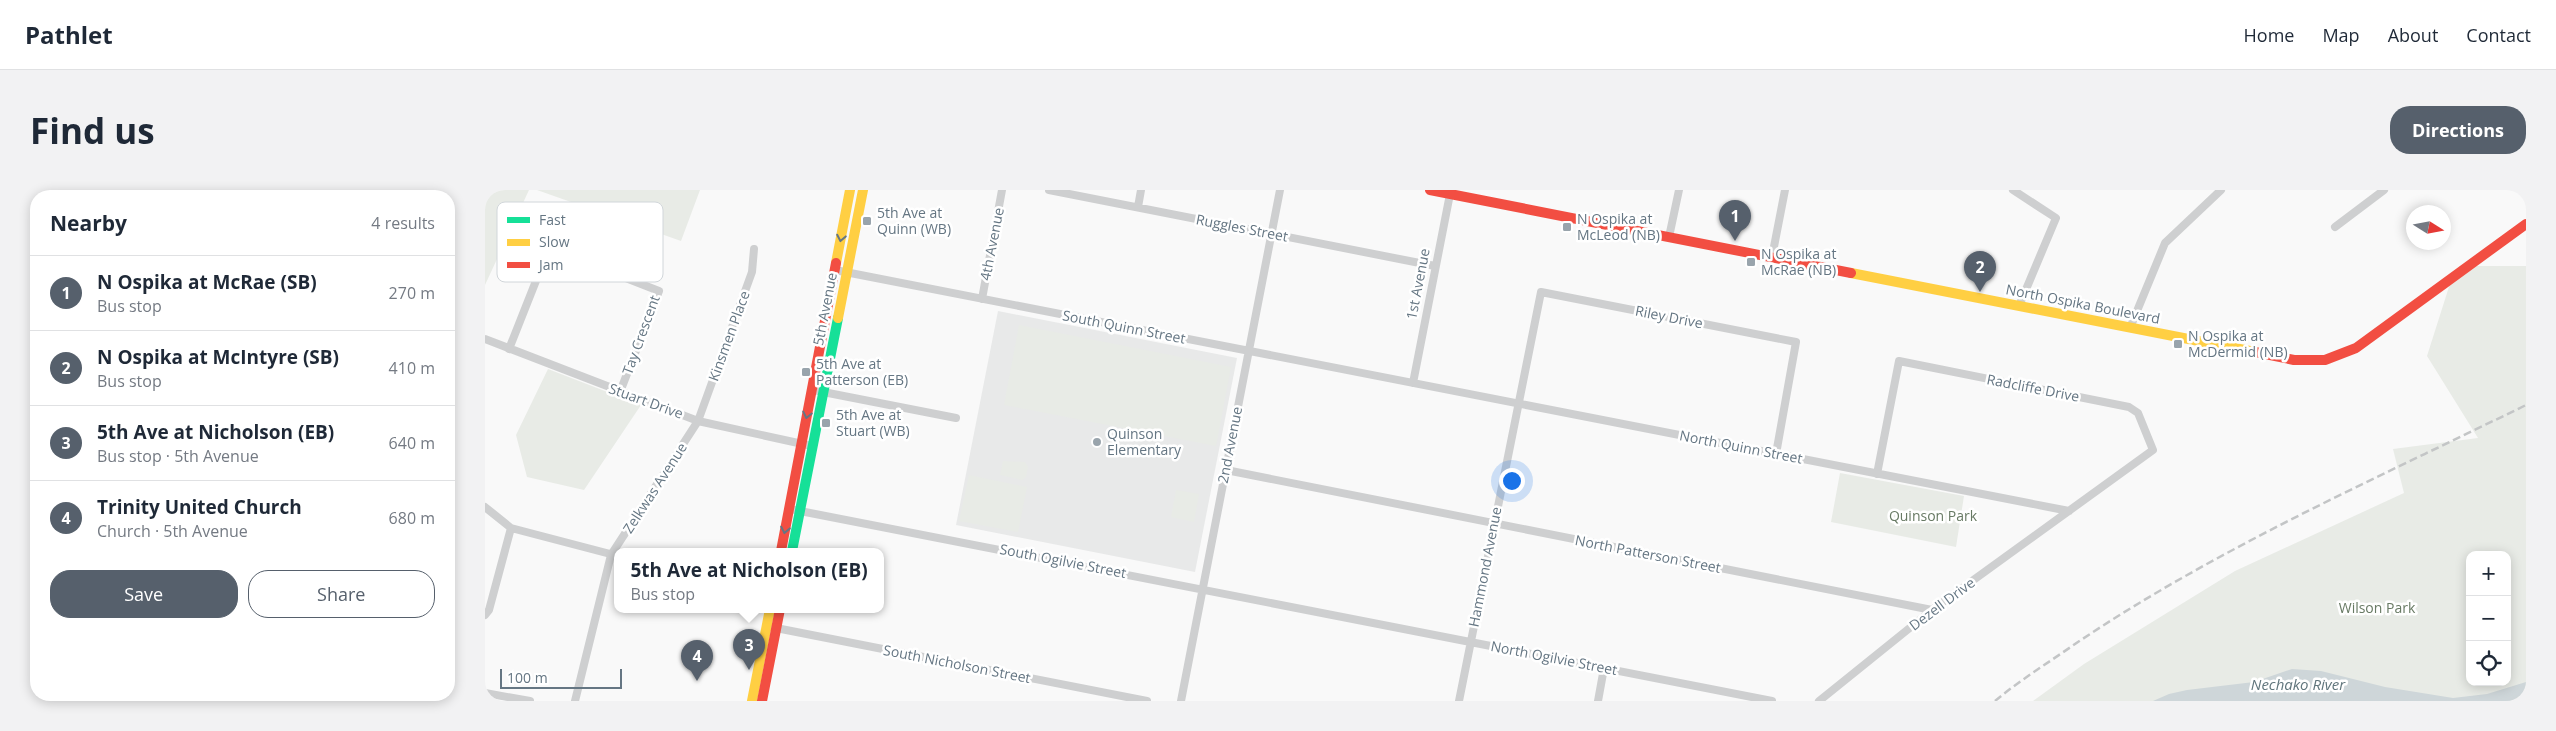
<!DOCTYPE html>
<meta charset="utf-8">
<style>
:root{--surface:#fff;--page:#f2f2f3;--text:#1f2937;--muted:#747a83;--line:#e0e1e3;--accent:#56606c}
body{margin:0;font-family:"Open Sans",sans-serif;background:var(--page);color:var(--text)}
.controls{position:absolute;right:15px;bottom:15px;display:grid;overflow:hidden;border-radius:10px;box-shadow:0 2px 12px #0003}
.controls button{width:45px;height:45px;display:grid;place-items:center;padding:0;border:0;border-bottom:1px solid var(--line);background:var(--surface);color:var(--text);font:25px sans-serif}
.compass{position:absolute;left:1921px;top:15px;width:45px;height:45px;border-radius:50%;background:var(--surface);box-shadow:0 2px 12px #0003;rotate:101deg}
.scale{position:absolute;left:15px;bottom:12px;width:122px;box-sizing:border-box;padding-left:5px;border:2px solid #657683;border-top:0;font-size:14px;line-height:18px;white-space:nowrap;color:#657683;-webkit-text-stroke:4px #fff;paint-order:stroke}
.you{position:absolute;left:1026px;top:290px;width:18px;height:18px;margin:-12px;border:4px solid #fff;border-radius:50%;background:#1a73e8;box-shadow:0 0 0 8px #1a73e833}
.badge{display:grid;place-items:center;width:32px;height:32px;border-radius:50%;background:var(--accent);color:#fff;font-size:16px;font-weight:700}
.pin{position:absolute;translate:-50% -41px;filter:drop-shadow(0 1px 2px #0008)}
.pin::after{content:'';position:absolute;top:26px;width:18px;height:15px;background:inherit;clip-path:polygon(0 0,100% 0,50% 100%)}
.popup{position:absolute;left:129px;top:358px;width:270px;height:65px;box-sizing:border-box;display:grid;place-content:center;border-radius:10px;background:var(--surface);filter:drop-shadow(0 1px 4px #0005);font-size:16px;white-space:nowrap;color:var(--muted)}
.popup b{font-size:19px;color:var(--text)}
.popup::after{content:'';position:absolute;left:50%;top:100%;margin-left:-10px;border:10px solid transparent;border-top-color:var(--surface)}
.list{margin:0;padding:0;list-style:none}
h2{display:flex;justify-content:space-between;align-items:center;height:65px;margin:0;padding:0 20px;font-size:21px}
h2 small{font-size:16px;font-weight:400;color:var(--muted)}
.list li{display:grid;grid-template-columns:32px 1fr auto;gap:15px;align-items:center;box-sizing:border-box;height:75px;padding:0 20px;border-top:1px solid var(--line)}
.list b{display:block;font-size:19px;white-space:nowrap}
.list p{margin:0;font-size:16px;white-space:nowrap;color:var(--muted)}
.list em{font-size:16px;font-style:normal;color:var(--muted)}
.actions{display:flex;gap:10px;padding:15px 20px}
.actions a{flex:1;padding:11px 0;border:1px solid var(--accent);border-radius:20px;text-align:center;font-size:18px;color:var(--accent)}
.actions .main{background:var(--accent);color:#fff}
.icon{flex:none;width:28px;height:28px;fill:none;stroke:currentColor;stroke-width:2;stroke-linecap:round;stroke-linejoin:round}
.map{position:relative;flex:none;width:2041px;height:511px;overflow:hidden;border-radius:20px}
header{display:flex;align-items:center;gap:30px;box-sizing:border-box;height:70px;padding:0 25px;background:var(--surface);border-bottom:1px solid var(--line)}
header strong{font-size:24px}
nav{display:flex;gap:28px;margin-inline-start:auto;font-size:18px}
.intro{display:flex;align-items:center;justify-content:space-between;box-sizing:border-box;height:120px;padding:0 30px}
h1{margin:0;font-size:35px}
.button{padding:12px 22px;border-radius:20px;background:var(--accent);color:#fff;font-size:18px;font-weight:700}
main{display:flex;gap:30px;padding:0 30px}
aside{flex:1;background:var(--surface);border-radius:20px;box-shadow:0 2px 12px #0003}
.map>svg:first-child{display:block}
</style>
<header>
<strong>Pathlet</strong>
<nav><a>Home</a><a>Map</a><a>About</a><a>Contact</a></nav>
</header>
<div class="intro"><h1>Find us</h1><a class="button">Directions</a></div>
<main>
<aside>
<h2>Nearby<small>4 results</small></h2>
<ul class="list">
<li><span class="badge">1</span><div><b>N Ospika at McRae (SB)</b><p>Bus stop</p></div><em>270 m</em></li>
<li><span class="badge">2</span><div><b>N Ospika at McIntyre (SB)</b><p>Bus stop</p></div><em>410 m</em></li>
<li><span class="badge">3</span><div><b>5th Ave at Nicholson (EB)</b><p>Bus stop · 5th Avenue</p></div><em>640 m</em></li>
<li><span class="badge">4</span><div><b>Trinity United Church</b><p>Church · 5th Avenue</p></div><em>680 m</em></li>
</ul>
<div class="actions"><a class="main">Save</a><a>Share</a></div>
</aside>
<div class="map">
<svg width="2041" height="511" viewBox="0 0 2041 511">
<rect width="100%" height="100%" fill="#f9f9f9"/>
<path fill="#e8e9e9" d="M 513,121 L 752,168 L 710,382 L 471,335 Z"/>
<path fill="#e8ebe6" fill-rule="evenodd" d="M 0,0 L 44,0 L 0,95 Z
M 52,0 L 215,0 L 196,51 Z
M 1985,76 L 2041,76 L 2041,511 L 1548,511 L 1599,474 L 1750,381 L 1919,303 L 1908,259 L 1993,248 L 1942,166 L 1969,81 ZM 1985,365 L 2022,365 L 2022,492 L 1985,492 Z
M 534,135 L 746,177 L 731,256 L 519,215 Z
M 63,179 L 156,215 L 99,300 L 42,287 L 31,245 Z
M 518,271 L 540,272 L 543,277 L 541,287 L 537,290 L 515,285 Z
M 1355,283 L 1479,306 L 1471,357 L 1346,332 Z
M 484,285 L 542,297 L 533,342 L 474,331 Z
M 691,300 L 714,304 L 709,332 L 686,327 Z"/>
<path fill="#ced6d9" d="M 1807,479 L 1836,481 L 1900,497 L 1968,508 L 2002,504 L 2041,492 L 2041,511 L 1668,511 L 1684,504 L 1702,500 L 1769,492 Z"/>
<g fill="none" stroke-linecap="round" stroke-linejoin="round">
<path stroke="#cecfd0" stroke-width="8" d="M 564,0 L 950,76
M 1528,0 L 1571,28 L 1534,116
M 653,17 L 656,0
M 1850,37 L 1899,0
M 1184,47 L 1194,0
M 1287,67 L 1300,0
M 350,80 L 1584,321
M 497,109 L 517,0
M 1645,138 L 1680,53 L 1736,0
M 0,149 L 213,231 L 327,256
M 24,159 L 64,58 L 174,101 L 135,202
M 928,193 L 965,4
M 333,201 L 471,228
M 741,280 L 1447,420
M 0,317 L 26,338 L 133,366
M 310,320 L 1287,511
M 0,425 L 4,420 L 26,338
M 286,437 L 662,511
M 0,503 L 45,511
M 90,511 L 126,365 L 213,231 L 267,82 L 269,59
M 696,511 L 795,0
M 974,511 L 1056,102 L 1311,152 L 1291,264
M 1113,511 L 1119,478
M 1334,511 L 1447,420 L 1668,260 L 1653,223 L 1644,217 L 1414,171 L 1392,284"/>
<path stroke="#16e098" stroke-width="10" d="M 307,361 L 353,128"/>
<path stroke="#ffcf43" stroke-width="10" d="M 351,73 L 365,0
M 1366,83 L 1770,162
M 353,128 L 378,0
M 267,511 L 285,419"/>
<path stroke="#f24e42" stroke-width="10" d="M 945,0 L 1366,83
M 1770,162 L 1809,170 L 1840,170 L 1871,158 L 2041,34
M 296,361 L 351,73
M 277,511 L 295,419"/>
<path stroke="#c3c5c6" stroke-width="2.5" stroke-dasharray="8 4" stroke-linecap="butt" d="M 1510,511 C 1535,490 1563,473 1590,454 C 1731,359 1888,290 2041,215"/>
</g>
<defs><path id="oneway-chevron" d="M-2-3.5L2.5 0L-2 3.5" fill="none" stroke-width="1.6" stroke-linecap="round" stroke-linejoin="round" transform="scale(1.25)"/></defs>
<g stroke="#657683">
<use href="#oneway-chevron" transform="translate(356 48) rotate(101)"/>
<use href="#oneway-chevron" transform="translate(322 225) rotate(102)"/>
<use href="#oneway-chevron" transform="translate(300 340) rotate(101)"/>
</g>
<g fill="#99a4ac" stroke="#fff" stroke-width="2">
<rect x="377" y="26" width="10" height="10" rx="2.5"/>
<rect x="1077" y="32" width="10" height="10" rx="2.5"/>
<rect x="1261" y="67" width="10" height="10" rx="2.5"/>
<rect x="1688" y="149" width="10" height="10" rx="2.5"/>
<rect x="316" y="177" width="10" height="10" rx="2.5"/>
<rect x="336" y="228" width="10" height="10" rx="2.5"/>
<circle cx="612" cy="252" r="5"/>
</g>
<g text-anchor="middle" stroke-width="5" stroke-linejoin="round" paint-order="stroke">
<g font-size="14" fill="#657683" stroke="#fff" text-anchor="start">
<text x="392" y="28">5th Ave at<tspan x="392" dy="16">Quinn (WB)</tspan></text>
<text x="1092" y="34">N Ospika at<tspan x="1092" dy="16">McLeod (NB)</tspan></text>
<text x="1276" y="69">N Ospika at<tspan x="1276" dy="16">McRae (NB)</tspan></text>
<text x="1703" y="151">N Ospika at<tspan x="1703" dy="16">McDermid (NB)</tspan></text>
<text x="331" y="179">5th Ave at<tspan x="331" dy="16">Patterson (EB)</tspan></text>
<text x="351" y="230">5th Ave at<tspan x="351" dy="16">Stuart (WB)</tspan></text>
<text x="622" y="249">Quinson<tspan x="622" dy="16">Elementary</tspan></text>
</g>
<g font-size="14" fill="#657683" stroke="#fff">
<text transform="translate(757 38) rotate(11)" y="5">Ruggles Street</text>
<text transform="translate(507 54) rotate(-79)" y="5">4th Avenue</text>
<text transform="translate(933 94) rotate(-79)" y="5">1st Avenue</text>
<text transform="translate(1598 114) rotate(11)" y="5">North Ospika Boulevard</text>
<text transform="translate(340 119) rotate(-79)" y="5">5th Avenue</text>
<text transform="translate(1184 127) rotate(11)" y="5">Riley Drive</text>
<text transform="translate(639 137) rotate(11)" y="5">South Quinn Street</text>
<text transform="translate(156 145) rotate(-70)" y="5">Tay Crescent</text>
<text transform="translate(244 146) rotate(-70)" y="5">Kinsmen Place</text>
<text transform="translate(1548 198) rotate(11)" y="5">Radcliffe Drive</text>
<text transform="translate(161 211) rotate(20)" y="5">Stuart Drive</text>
<text transform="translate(745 255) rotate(-79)" y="5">2nd Avenue</text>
<text transform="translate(1256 257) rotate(11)" y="5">North Quinn Street</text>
<text transform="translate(170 298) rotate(-57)" y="5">Zelkwas Avenue</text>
<text transform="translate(1163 364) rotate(11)" y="5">North Patterson Street</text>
<text transform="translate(578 371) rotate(11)" y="5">South Ogilvie Street</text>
<text transform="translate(1000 377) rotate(-79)" y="5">Hammond Avenue</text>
<text transform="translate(1457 414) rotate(-37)" y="5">Dezell Drive</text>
<text transform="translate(1069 468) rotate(11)" y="5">North Ogilvie Street</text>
<text transform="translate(472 474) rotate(11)" y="5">South Nicholson Street</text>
</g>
<g font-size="14" fill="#687a64" stroke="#fff">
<text x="1448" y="331">Quinson Park</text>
<text x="1892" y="423">Wilson Park</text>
</g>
<g font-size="15" font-style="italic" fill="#60757c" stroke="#fff">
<text x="1813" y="500">Nechako River</text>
</g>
</g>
<rect x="12" y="12" width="166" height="80" rx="8" fill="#fff" stroke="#d1d6da" stroke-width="1"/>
<rect x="22" y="27" width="23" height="6" fill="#16e098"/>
<rect x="22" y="49" width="23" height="7" fill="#ffcf43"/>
<rect x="22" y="72" width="23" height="6" fill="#f24e42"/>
<g font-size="14" fill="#657683">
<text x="54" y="35">Fast</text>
<text x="54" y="57">Slow</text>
<text x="54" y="80">Jam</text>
</g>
</svg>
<div class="controls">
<button>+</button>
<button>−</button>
<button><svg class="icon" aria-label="locate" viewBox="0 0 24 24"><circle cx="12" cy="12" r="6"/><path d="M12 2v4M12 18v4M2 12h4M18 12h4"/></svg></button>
</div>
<svg class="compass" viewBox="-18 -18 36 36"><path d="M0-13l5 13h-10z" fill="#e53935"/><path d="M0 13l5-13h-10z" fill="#747a83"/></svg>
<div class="scale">100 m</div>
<div class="you"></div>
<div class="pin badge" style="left:1250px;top:51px">1</div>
<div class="pin badge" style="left:1495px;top:102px">2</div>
<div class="pin badge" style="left:264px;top:480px">3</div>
<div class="popup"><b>5th Ave at Nicholson (EB)</b>Bus stop</div>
<div class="pin badge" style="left:212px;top:491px">4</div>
</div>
</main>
